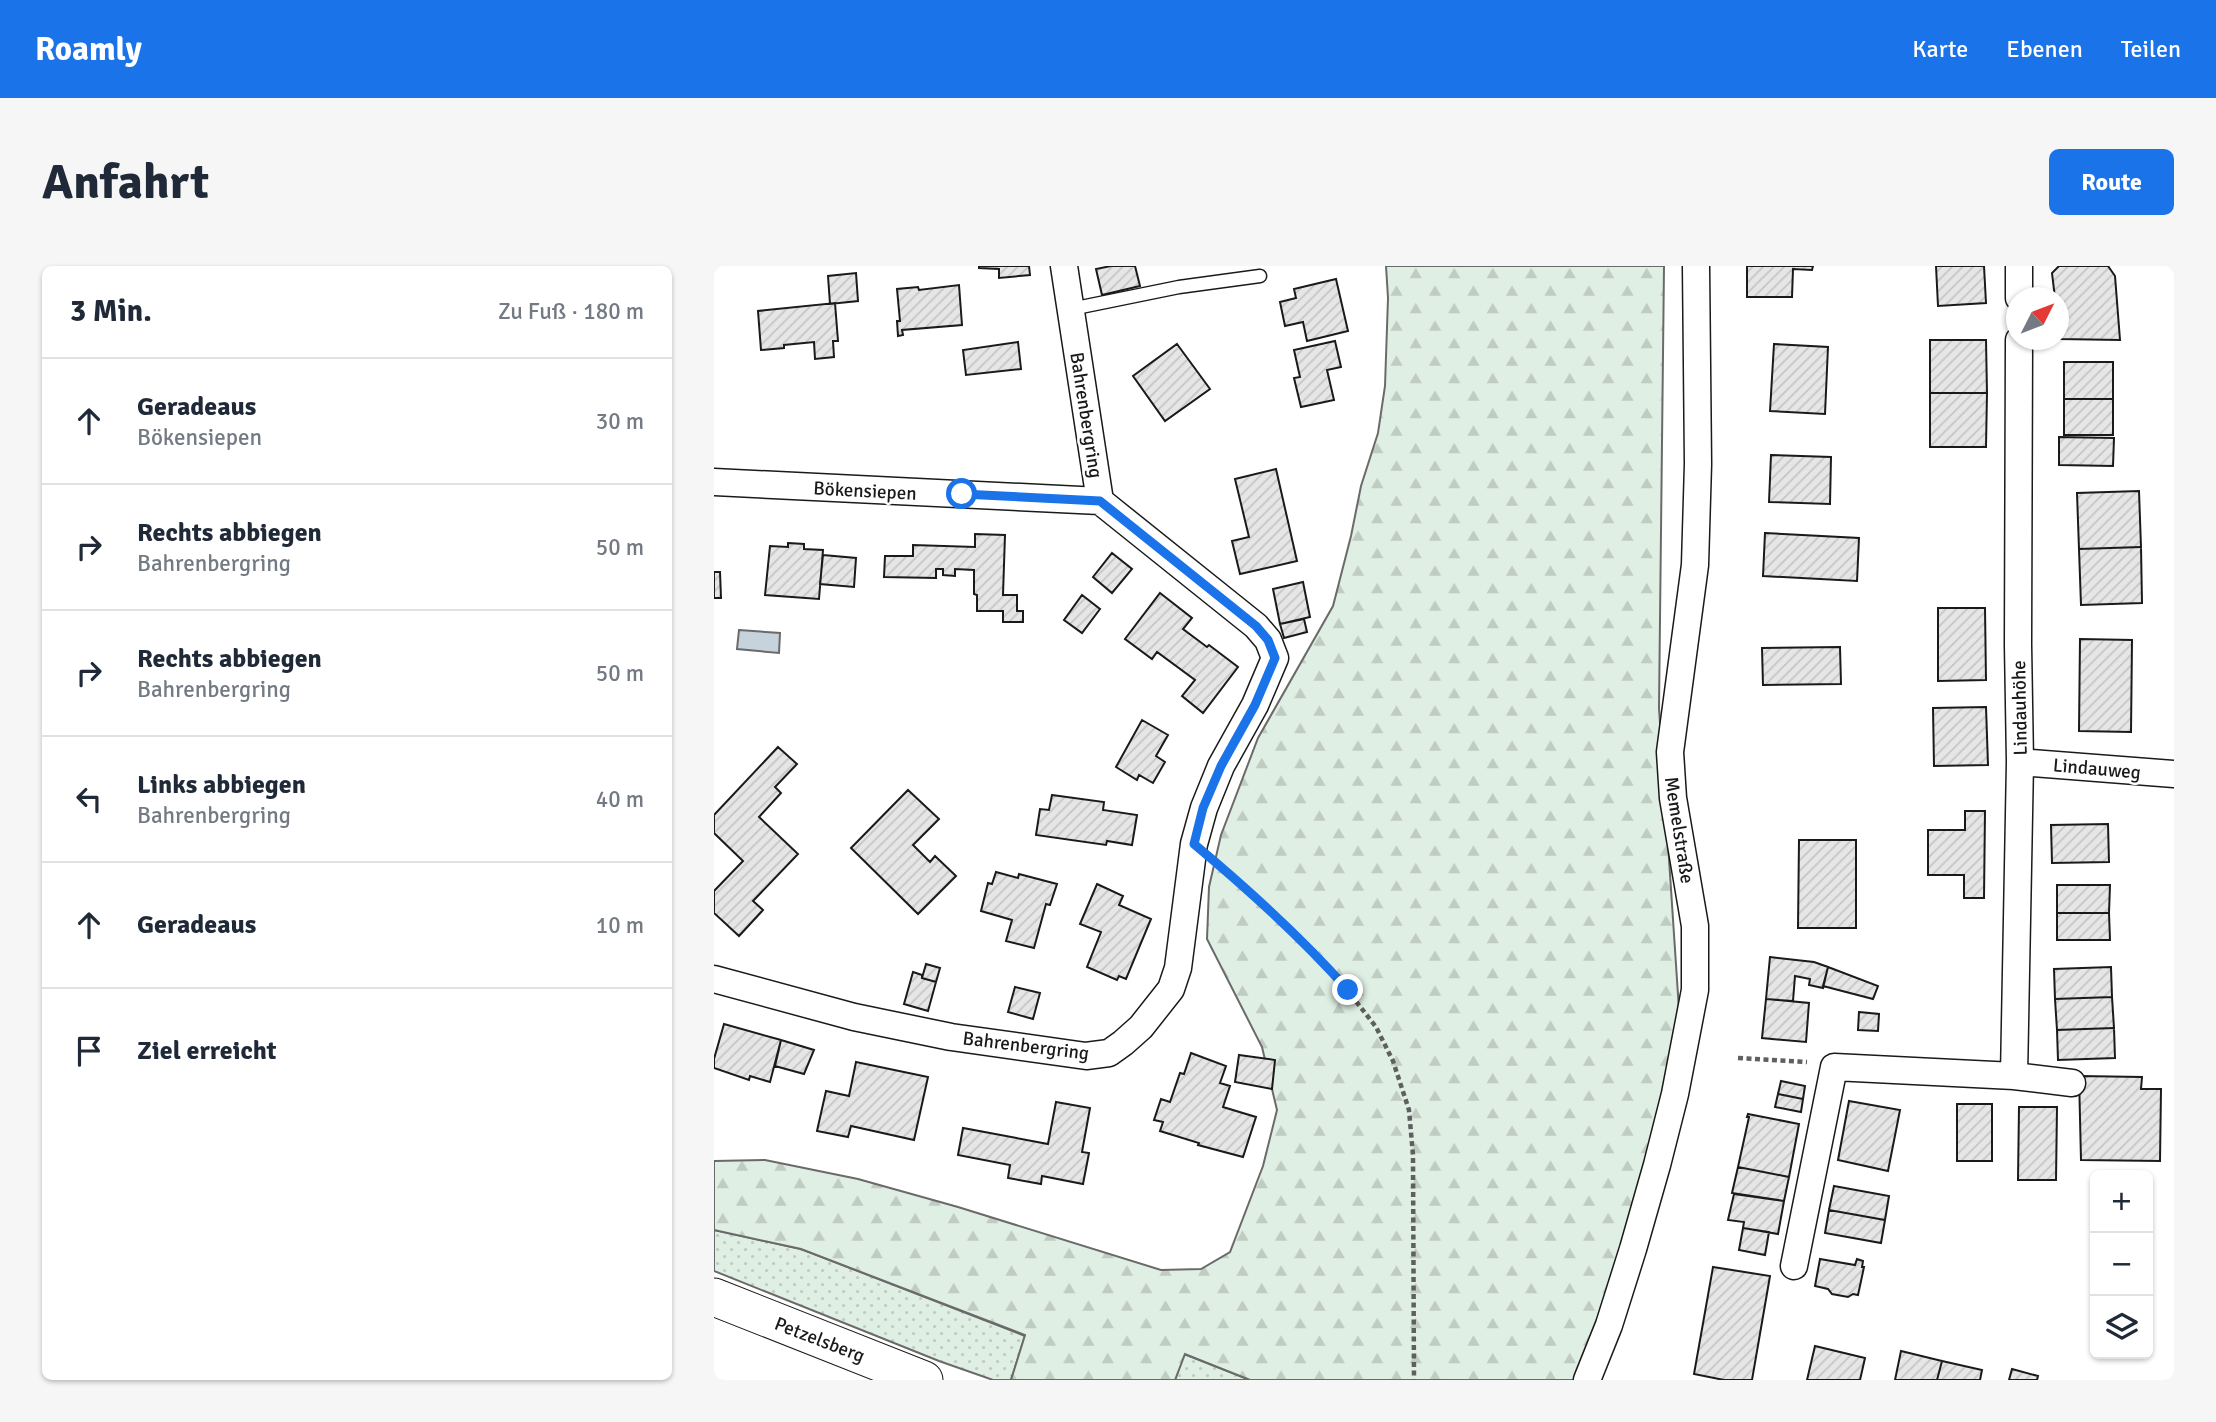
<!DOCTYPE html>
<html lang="de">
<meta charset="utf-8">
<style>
:root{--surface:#fff;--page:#f6f6f7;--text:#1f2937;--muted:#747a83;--line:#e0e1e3;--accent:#1a73e8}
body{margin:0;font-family:Signika,sans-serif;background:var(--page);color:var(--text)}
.controls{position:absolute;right:21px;bottom:21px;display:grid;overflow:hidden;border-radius:10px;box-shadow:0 2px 5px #0004}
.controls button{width:63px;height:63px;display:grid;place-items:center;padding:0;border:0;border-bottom:2px solid var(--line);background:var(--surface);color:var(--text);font:35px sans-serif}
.compass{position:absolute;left:1292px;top:21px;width:63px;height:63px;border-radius:50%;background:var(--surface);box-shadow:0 2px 5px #0004;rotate:48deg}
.stop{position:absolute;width:21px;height:21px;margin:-16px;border:5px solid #1a73e8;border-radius:50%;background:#fff}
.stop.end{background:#1a73e8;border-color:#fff;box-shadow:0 2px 7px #0008}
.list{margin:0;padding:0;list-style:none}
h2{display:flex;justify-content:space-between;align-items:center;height:91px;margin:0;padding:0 28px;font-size:30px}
h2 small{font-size:23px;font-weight:400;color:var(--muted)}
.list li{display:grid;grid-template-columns:46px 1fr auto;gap:21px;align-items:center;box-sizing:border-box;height:126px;padding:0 28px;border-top:2px solid var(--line)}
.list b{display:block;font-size:26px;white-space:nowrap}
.list p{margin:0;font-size:23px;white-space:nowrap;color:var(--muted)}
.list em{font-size:23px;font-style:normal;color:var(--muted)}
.icon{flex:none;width:38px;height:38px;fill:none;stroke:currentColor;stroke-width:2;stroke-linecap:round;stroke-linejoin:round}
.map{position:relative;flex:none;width:1460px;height:1114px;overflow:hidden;border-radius:10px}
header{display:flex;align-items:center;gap:42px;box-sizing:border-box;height:98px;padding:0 35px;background:var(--accent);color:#fff}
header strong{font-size:33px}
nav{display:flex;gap:38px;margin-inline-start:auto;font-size:24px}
.intro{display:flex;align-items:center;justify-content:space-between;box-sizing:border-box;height:168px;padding:0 42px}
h1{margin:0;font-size:49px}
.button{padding:18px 32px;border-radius:10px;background:var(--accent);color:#fff;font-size:24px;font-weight:700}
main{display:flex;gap:42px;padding:0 42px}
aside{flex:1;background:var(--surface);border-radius:10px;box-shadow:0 2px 5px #0004}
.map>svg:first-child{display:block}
</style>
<header>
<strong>Roamly</strong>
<nav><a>Karte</a><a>Ebenen</a><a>Teilen</a></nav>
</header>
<div class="intro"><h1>Anfahrt</h1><a class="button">Route</a></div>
<main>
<aside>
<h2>3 Min.<small>Zu Fuß · 180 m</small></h2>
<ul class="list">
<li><svg class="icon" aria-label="ahead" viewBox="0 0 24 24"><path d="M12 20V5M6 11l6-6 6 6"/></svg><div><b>Geradeaus</b><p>Bökensiepen</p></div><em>30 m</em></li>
<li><svg class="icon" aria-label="right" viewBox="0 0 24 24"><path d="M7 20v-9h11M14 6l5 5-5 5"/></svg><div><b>Rechts abbiegen</b><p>Bahrenbergring</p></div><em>50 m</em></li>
<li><svg class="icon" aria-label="right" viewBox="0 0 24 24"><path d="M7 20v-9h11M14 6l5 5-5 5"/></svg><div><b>Rechts abbiegen</b><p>Bahrenbergring</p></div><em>50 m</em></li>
<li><svg class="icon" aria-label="left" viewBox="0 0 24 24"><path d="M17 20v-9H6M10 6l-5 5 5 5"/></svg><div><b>Links abbiegen</b><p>Bahrenbergring</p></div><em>40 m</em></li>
<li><svg class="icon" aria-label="ahead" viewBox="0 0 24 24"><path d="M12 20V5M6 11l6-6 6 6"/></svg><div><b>Geradeaus</b></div><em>10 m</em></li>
<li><svg class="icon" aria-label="arrive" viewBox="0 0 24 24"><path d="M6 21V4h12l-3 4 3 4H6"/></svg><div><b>Ziel erreicht</b></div></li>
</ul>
</aside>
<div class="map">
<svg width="1460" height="1114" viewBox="0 0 1460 1114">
<defs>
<pattern id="grass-dots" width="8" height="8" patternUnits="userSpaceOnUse" patternTransform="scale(1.75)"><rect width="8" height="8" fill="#e0efe3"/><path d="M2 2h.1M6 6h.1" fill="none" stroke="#c0ccc2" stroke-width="1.8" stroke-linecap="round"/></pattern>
<pattern id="forest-firs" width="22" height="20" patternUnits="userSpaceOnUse" patternTransform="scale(1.75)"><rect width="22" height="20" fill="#e0efe3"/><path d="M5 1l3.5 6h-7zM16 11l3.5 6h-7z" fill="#c0ccc2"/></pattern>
<pattern id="building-hatch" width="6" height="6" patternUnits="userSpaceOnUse" patternTransform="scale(1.75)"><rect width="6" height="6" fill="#e6e6e6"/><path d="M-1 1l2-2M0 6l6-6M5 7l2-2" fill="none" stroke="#c5c5c5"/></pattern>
</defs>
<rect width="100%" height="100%" fill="#fff"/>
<path fill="url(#grass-dots)" stroke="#6a6a6a" stroke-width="2" d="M 0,964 L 87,983 L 311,1070 L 297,1114 L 279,1114 L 225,1095 L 0,1005 Z
M 470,1088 L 536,1114 L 461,1114 Z"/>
<path fill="url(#forest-firs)" stroke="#6a6a6a" stroke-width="2" d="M 672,0 L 950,0 L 945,442 L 966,759 L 932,904 L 865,1114 L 536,1114 L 471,1088 L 461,1114 L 297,1114 L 311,1069 L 87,983 L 0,964 L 0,895 L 51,894 L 144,913 L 244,941 L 447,1004 L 487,1003 L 516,986 L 549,900 L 563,844 L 548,781 L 493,673 L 495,621 L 507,569 L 544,472 L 619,340 L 637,270 L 647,220 L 664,167 L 671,120 L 674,32 Z"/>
<path fill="#c6d2dc" stroke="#6a6a6a" stroke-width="2" d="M 25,364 L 66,367 L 65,387 L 23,383 Z"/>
<path fill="url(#building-hatch)" stroke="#1a1a1a" stroke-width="2" d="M 265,0 L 315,0 L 316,9 L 285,12 L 285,3 L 265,2 Z
M 397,0 L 421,0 L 426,20 L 388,29 L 382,3 Z
M 1033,0 L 1099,0 L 1098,4 L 1079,3 L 1078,31 L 1033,31 Z
M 1222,0 L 1270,0 L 1272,37 L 1224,40 Z
M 1345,0 L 1394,0 L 1401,10 L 1406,74 L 1346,73 L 1344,32 L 1341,32 L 1338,7 Z
M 142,7 L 144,35 L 116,38 L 114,10 Z
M 622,13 L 634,65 L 593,75 L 589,56 L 571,60 L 566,36 L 582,32 L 580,23 Z
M 245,19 L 248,59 L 188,64 L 189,69 L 184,70 L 183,55 L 186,55 L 183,23 L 204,21 L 205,24 Z
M 121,37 L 124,75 L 119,75 L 120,91 L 101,93 L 100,76 L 70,79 L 70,82 L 47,84 L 44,45 Z
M 1216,74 L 1272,74 L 1273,127 L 1216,127 Z
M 621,75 L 627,101 L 613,104 L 620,134 L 587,141 L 580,112 L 586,111 L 580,84 Z
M 304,76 L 307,103 L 252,109 L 249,84 Z
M 463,78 L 496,123 L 451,155 L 419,110 Z
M 1060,78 L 1114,81 L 1111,148 L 1056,145 Z
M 1350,96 L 1399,96 L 1399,133 L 1350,133 Z
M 1216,127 L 1273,127 L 1272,181 L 1216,181 Z
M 1350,133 L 1399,133 L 1399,169 L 1350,169 Z
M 1345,171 L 1400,172 L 1399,200 L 1345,199 Z
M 1057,189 L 1117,191 L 1116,238 L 1055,236 Z
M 562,203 L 583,295 L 526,308 L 518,275 L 535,271 L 521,213 Z
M 1425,225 L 1427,281 L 1365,283 L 1363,227 Z
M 1051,267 L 1145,272 L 1143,315 L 1049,310 Z
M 261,268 L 291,269 L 289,329 L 303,329 L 303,345 L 309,345 L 309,356 L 289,356 L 289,345 L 263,345 L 263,329 L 260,328 L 260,304 L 241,303 L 241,310 L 229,309 L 229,303 L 222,303 L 222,312 L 170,311 L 171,290 L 199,290 L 199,279 L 261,281 Z
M 74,277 L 90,278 L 90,283 L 109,284 L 105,333 L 51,329 L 56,280 L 74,281 Z
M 1427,281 L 1428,337 L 1367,339 L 1365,283 Z
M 398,287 L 418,303 L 398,327 L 379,311 Z
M 109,289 L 142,292 L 140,321 L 106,318 Z
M 0,306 L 6,306 L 7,332 L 0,332 Z
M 589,316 L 596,351 L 566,358 L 559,323 Z
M 446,327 L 478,352 L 469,363 L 493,381 L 495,379 L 524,401 L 489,447 L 468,430 L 481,414 L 443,386 L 438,393 L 411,373 Z
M 368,329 L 386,343 L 368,367 L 350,354 Z
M 1224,342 L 1271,342 L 1272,414 L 1224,415 Z
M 590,353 L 593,366 L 570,372 L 566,358 Z
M 1366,373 L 1418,374 L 1417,466 L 1365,465 Z
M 1126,381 L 1127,418 L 1049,419 L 1048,382 Z
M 1272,441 L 1274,499 L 1220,500 L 1219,442 Z
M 428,454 L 454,469 L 442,490 L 451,496 L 439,517 L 425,509 L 423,514 L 402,501 Z
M 64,481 L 83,498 L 61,521 L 67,527 L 45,551 L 84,588 L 39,635 L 49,644 L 25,670 L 0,647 L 0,625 L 29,595 L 0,567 L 0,549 Z
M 194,524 L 225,553 L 199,579 L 216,596 L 221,590 L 242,610 L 204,648 L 137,582 Z
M 338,529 L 390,536 L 389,544 L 423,549 L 418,579 L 393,575 L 392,579 L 322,569 L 326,543 L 335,544 Z
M 1251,545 L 1271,545 L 1270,632 L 1250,632 L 1250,609 L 1214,609 L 1214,564 L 1251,564 Z
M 1394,558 L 1395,596 L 1338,597 L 1337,559 Z
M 1085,574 L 1142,574 L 1142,662 L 1084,662 Z
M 282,606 L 304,612 L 305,608 L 343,618 L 336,639 L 332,638 L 320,682 L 292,675 L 298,654 L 267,645 L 274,617 L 278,618 Z
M 383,618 L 409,630 L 405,639 L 437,653 L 412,713 L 405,710 L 403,714 L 373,701 L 387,666 L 366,658 Z
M 1343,619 L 1396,619 L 1395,647 L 1343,647 Z
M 1343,647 L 1395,647 L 1396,674 L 1343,674 Z
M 1056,691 L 1100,696 L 1114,701 L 1109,722 L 1095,719 L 1096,713 L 1081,710 L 1079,735 L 1052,733 Z
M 212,698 L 226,702 L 222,716 L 208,712 Z
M 1114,701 L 1164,720 L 1159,733 L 1109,720 Z
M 1397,701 L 1398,731 L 1341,733 L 1340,703 Z
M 199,706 L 208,709 L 208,712 L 222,716 L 214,745 L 190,738 Z
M 301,721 L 326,727 L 319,753 L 294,746 Z
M 1398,731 L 1400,762 L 1343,764 L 1341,733 Z
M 1052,733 L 1095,737 L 1092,776 L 1048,772 Z
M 1145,746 L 1165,748 L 1164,765 L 1144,764 Z
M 10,758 L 67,774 L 56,816 L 36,810 L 35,814 L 0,802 L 0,793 Z
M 1400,762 L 1401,792 L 1344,794 L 1343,764 Z
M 67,774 L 100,784 L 90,808 L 61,800 Z
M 477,787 L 512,800 L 506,817 L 516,820 L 509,841 L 542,851 L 529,891 L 484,879 L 485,877 L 446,865 L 449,856 L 440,854 L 447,833 L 456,836 L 466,807 L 470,808 Z
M 525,789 L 561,794 L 558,823 L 521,816 Z
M 142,796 L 214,811 L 200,874 L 137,860 L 134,871 L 103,865 L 112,825 L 135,830 Z
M 1365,810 L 1428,811 L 1427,823 L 1447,823 L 1446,895 L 1367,894 Z
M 1067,815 L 1091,820 L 1089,833 L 1064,828 Z
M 1064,828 L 1089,833 L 1087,846 L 1061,841 Z
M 1135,835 L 1186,844 L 1174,905 L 1124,894 Z
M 342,836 L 376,842 L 368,886 L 375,887 L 369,918 L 328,910 L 327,918 L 294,912 L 296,899 L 244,889 L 249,862 L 334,878 Z
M 1243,838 L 1278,838 L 1278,895 L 1243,895 Z
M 1305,841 L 1343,841 L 1342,914 L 1304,914 Z
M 1034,848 L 1085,858 L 1075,911 L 1024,901 L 1035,851 L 1033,851 Z
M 1024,901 L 1075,911 L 1070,935 L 1018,927 Z
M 1120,920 L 1175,930 L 1171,954 L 1115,944 Z
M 1020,928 L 1070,935 L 1064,968 L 1029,962 L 1030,956 L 1014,954 Z
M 1115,944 L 1171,954 L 1167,977 L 1111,967 Z
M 1029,962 L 1055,966 L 1051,989 L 1025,984 Z
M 1106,993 L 1141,999 L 1143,993 L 1149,995 L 1148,1001 L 1150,1001 L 1144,1029 L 1139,1028 L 1134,1031 L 1118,1028 L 1114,1023 L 1101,1020 Z
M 999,1001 L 1056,1010 L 1038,1114 L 1010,1114 L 980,1108 Z
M 1101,1080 L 1151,1092 L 1146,1114 L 1093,1114 Z
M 1187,1085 L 1228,1095 L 1223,1114 L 1181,1114 Z
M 1228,1095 L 1268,1104 L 1266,1114 L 1223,1114 Z
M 1298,1103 L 1324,1110 L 1323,1114 L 1295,1114 Z"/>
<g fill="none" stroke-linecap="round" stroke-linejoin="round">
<g stroke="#1a1a1a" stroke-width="15">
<path id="lane" d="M 357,43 L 465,21 L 546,10"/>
</g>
<g stroke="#1a1a1a" stroke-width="29">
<path id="street" d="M 1305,32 L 1305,0
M 0,216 L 386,235
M 1306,496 L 1460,508
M 0,713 L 140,751 L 237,771 L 372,790 L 395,787 L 409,777 L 427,761 L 457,723 L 464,702 L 480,578 L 490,542 L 507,500 L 541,439 L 561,392 L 554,374 L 542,360 L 386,235 L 350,0
M 1300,810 L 1306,496 L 1304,379 L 1305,74
M 1080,1000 L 1120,801 L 1300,810 L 1358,817
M 873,1114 L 895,1059 L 919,983 L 943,899 L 961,828 L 981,724 L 981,660 L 959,532 L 956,486 L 981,299 L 984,198 L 982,0"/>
</g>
<g stroke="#1a1a1a" stroke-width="39">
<path id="secondary" d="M 0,1031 L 210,1114"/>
</g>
<path stroke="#5f5f5f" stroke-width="4.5" stroke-dasharray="5 3.5" stroke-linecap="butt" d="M 504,598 L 540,628 L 599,684 L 634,725 L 662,761 L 679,795 L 695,844 L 699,889 L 700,1114
M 1024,792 L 1093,796"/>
<use href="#lane" stroke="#fff" stroke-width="12"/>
<use href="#street" stroke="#fff" stroke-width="26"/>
<use href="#secondary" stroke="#fff" stroke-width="37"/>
</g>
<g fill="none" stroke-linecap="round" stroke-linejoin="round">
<path stroke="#1a73e8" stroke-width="9" d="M 248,228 L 386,235 L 542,360 L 554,374 L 561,392 L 541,439 L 507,500 L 489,542 L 480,578 C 535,624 587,671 634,724"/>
</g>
<g text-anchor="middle" stroke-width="5" stroke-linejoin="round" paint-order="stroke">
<g font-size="19" fill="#1a1a1a" stroke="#fff">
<text transform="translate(373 149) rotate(81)" y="7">Bahrenbergring</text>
<text transform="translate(151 224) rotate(3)" y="7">Bökensiepen</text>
<text transform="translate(1305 442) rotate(-91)" y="7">Lindauhöhe</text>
<text transform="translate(1383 502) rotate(5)" y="7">Lindauweg</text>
<text transform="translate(966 564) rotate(81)" y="7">Memelstraße</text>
<text transform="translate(312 779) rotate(7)" y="7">Bahrenbergring</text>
<text transform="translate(106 1073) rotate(21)" y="7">Petzelsberg</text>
</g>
</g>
</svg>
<div class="controls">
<button>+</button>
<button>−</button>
<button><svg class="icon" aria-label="layers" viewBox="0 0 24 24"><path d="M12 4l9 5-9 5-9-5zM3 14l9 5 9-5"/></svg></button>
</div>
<svg class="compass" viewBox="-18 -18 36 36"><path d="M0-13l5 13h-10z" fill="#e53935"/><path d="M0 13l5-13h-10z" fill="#747a83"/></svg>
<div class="stop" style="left:248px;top:228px"></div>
<div class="stop end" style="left:634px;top:724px"></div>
</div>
</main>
